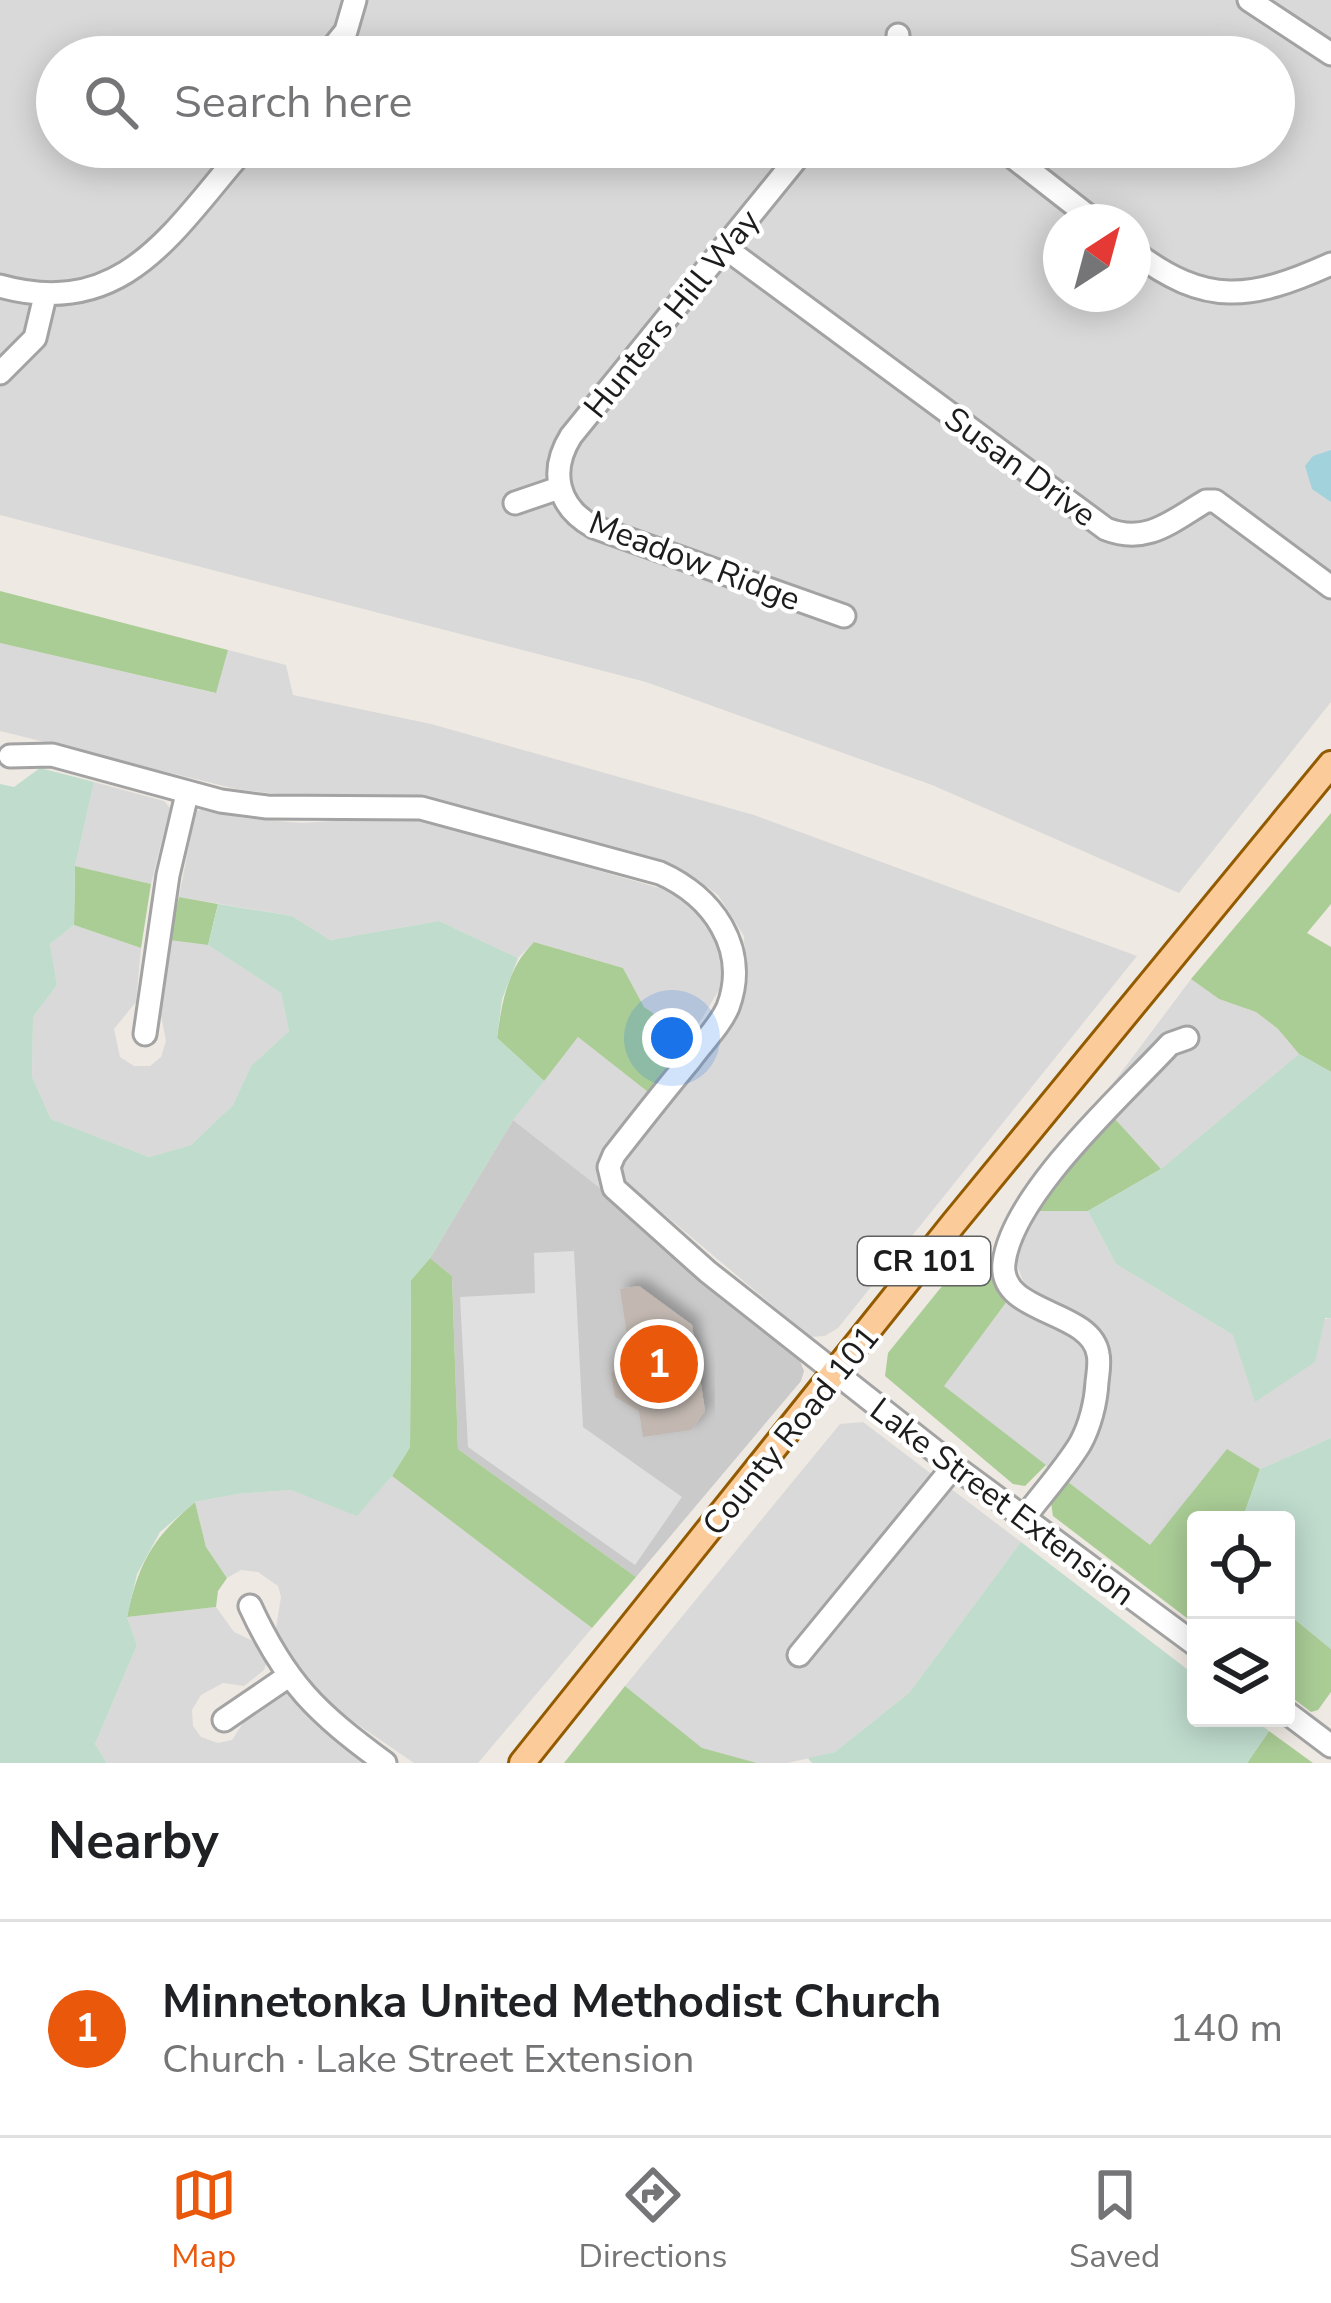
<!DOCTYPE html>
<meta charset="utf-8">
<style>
:root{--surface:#fff;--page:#f2f2f2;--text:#202124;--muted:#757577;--line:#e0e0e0;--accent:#ea580c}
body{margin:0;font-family:"Nunito Sans",sans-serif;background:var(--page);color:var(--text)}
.controls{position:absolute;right:36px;bottom:36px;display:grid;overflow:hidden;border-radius:12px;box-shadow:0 6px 30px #0003}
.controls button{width:108px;height:108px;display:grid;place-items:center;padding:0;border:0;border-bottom:3px solid var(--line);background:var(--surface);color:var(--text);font:60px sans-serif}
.compass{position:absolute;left:1043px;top:204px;width:108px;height:108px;border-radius:50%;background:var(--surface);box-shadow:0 6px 30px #0003;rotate:36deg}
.you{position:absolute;left:672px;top:1038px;width:42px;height:42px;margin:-30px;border:9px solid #fff;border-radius:50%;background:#1a73e8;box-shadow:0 0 0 18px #1a73e833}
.badge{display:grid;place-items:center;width:78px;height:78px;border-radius:50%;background:var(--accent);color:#fff;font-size:39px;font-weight:700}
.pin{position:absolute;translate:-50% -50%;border:6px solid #fff;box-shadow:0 3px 12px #0006}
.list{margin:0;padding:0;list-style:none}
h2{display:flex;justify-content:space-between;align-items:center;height:156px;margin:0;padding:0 48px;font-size:51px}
h2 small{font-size:39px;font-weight:400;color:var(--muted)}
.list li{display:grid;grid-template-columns:78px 1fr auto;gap:36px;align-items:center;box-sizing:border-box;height:216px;padding:0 48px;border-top:3px solid var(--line)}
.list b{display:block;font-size:45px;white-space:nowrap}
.list p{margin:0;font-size:39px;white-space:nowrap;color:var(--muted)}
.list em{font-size:39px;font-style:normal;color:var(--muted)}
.icon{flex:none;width:66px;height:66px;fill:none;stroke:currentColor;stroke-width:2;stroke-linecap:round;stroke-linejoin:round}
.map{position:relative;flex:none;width:1331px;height:1763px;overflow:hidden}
.search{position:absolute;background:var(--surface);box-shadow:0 6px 30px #0003;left:36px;right:36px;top:36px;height:132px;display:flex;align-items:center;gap:30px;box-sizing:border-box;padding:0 42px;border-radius:66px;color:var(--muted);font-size:45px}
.sheet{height:372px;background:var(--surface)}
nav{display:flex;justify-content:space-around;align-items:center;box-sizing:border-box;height:168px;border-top:3px solid var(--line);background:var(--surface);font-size:33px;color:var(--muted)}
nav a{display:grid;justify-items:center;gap:6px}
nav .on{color:var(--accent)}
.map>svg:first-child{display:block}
</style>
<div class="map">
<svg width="1331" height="1763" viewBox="0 0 1331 1763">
<defs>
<filter id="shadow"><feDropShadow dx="7" dy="-7" stdDeviation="6" flood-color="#0004"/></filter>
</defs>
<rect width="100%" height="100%" fill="#eee9e2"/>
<path fill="#dad9d9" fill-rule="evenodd" d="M 0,0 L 1331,0 L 1331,702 L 1179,893 L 932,785 L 646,682 L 0,515 ZM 57,57 L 1274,57 L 1274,147 L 57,147 ZM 1061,222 L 1133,222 L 1133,294 L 1061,294 Z
M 0,643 L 215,693 L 228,650 L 286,665 L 293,695 L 431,724 L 754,815 L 1137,956 L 838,1328 L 825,1336 L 810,1337 L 620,1177 L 624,1161 L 727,1024 L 738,1002 L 745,970 L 744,936 L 718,895 L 691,875 L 426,798 L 286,795 L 236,789 L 0,731 Z
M 94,782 L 164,801 L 170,808 L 151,884 L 75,866 Z
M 205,808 L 242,818 L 302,823 L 393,817 L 429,822 L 659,888 L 680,895 L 702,914 L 718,939 L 723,968 L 719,990 L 690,1038 L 644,1007 L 623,968 L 534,942 L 518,958 L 439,921 L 330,940 L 292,916 L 179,897 L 194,819 L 197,811 Z
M 74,925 L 141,948 L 136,1002 L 114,1029 L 120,1057 L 134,1066 L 150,1066 L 161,1057 L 166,1041 L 159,1005 L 169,940 L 208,945 L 281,993 L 289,1031 L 251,1066 L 233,1105 L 191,1145 L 149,1157 L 51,1119 L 32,1077 L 33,1017 L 57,985 L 50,944 Z
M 1191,979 L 1219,999 L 1256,1012 L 1278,1029 L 1299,1054 L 1161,1169 L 1099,1102 Z
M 578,1037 L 648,1092 L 603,1152 L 600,1188 L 513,1120 Z
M 1037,1211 L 1088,1211 L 1116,1264 L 1233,1335 L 1331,1318 L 1331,1438 L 1260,1469 L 1227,1450 L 1150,1546 L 943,1386 L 1023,1281 L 1017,1265 L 1023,1234 Z
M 863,1422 L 1021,1542 L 909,1693 L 835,1752 L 788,1763 L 757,1763 L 702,1749 L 625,1686 L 840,1424 Z
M 392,1476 L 592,1628 L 478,1763 L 414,1763 L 335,1709 L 308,1684 L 281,1641 L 276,1628 L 281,1597 L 278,1586 L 258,1572 L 241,1570 L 227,1578 L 206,1547 L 195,1502 L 237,1494 L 291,1490 L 357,1515 Z
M 216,1607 L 234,1632 L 253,1641 L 267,1662 L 264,1670 L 244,1686 L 223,1683 L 201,1695 L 192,1710 L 193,1726 L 201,1737 L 218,1743 L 232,1740 L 247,1717 L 288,1688 L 374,1763 L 107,1763 L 95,1744 L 137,1645 L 127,1617 Z"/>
<path fill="#cacaca" d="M 513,1120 L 600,1188 L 798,1356 L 804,1371 L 801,1381 L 636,1577 L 458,1449 L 452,1276 L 430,1258 Z"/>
<path fill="#aacd96" d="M 0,591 L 228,650 L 216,693 L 0,643 Z
M 1331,813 L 1331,904 L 1307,933 L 1331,947 L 1331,1072 L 1299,1054 L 1278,1029 L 1256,1012 L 1219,999 L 1191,979 Z
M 75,866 L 151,884 L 141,948 L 74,925 Z
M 179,897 L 218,904 L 208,945 L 169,940 Z
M 534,942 L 623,968 L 644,1007 L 690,1038 L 648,1092 L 578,1037 L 544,1081 L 497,1038 C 502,1002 507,969 534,942 Z
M 1114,1118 L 1161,1169 L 1088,1211 L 1037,1211 L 1051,1187 Z
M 976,1244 C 993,1256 996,1279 1011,1296 L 944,1386 L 1046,1465 L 1025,1486 L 1013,1484 L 885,1376 L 888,1353 Z
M 430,1258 L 452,1276 L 458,1449 L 636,1577 L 592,1628 L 392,1476 L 410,1447 L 411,1280 Z
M 1227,1449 L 1260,1469 L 1242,1520 L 1196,1520 L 1196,1625 L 1053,1516 L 1051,1503 L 1068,1482 L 1150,1545 Z
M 195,1502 L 206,1547 L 227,1578 L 218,1591 L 216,1607 L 127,1617 C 139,1562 152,1539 195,1502 Z
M 1286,1612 L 1331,1649 L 1331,1692 L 1318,1710 L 1311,1712 L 1286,1693 Z
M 625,1686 L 702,1748 L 757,1763 L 564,1763 Z
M 1269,1731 L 1313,1763 L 1247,1763 Z"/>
<path fill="#bfdccd" d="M 40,768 L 94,782 L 75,866 L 74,925 L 50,944 L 57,985 L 33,1017 L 32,1077 L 51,1119 L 149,1157 L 191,1145 L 233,1105 L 251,1066 L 289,1031 L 281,993 L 208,945 L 218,904 L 292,916 L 330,940 L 439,921 L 518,958 L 502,999 L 497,1038 L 544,1081 L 513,1120 L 430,1258 L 411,1280 L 410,1447 L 392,1476 L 357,1516 L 291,1490 L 237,1494 L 195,1502 L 160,1532 L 137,1574 L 127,1617 L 137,1645 L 95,1744 L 107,1763 L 0,1763 L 0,784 L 14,787 Z
M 1299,1054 L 1331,1072 L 1331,1318 L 1325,1318 L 1315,1362 L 1255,1402 L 1233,1335 L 1116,1264 L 1088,1211 L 1161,1169 Z
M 1331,1438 L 1331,1649 L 1286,1612 L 1286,1520 L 1242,1520 L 1260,1469 Z
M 1021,1542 L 1196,1676 L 1196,1718 L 1252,1718 L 1269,1731 L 1247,1763 L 812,1763 L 808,1758 L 835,1752 L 909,1693 Z"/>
<path fill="#e0e0e0" d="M 574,1251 L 583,1427 L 682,1497 L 635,1565 L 468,1447 L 460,1297 L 535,1293 L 534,1253 Z"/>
<path fill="#a2d2db" d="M 1331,450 L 1331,502 L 1312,489 L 1305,466 L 1313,456 Z"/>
<path fill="#c2b8b1" filter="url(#shadow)" d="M 639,1286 L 692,1325 L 705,1411 L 691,1430 L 643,1437 L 639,1411 L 615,1397 L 611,1373 L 630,1354 L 620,1289 Z"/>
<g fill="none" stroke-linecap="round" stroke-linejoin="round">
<g stroke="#a3a3a3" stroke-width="27">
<path id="minor" d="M 1249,0 L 1331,54
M 325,57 L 346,31 L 355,0
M 898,57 L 898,35
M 806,147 L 571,436 C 549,471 557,507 594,527 L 844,616
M 1000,147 L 1096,222
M 724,247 L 1106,529 C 1147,545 1172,521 1206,501 L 1215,501 L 1331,587
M 1133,251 C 1206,307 1251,300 1331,264
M 0,286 C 125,321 174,229 246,147
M 0,373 L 35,338 L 45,296
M 515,503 L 559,488
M 10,756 L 52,755 L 221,801 L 267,807 L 421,808 L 660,873 C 712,896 750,948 728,1007 C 720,1026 702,1043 690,1060 C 664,1091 639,1123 614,1155 L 609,1167 L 614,1188 L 708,1272 L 954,1466 L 1196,1645
M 145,1034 L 168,875 L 187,794
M 1024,1518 C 1042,1494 1064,1470 1080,1444 C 1090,1426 1096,1402 1097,1382 C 1098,1373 1100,1362 1098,1354 C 1091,1309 998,1315 1004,1263 C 1012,1194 1123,1095 1170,1044 L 1187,1038
M 250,1606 C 286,1684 317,1713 385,1763
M 799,1655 L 954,1466
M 1286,1712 L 1331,1746
M 224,1720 L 287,1677"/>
</g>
<g stroke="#935b01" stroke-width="30">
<path id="major" d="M 522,1763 L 953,1224 L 1331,764"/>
</g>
<use href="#minor" stroke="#fff" stroke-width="21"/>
<use href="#major" stroke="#fbcb99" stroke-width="24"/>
</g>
<g text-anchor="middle" stroke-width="9" stroke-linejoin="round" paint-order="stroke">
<rect fill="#fff" stroke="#606060" stroke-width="3" x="858" y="1237" width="132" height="48" rx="9"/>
<g font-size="30" font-weight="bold" fill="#1c1c1c">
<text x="924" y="1271">CR 101</text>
</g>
<g font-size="33" fill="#1c1c1c" stroke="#fff">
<text transform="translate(671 313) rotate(-51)" y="12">Hunters Hill Way</text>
<text transform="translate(1021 466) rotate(36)" y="12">Susan Drive</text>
<text transform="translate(695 560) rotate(21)" y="12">Meadow Ridge</text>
<text transform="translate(790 1430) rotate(-51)" y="12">County Road 101</text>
<text transform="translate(1003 1501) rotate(37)" y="12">Lake Street Extension</text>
</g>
</g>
</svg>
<div class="controls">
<button><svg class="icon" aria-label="locate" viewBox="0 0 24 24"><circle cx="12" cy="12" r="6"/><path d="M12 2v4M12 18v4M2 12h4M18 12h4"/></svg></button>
<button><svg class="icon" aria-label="layers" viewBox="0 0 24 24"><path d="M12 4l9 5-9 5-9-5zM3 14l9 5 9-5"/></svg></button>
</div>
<svg class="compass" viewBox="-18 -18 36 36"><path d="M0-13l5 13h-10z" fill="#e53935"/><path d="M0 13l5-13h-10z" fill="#757577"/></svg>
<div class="you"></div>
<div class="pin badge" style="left:659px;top:1364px">1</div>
<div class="search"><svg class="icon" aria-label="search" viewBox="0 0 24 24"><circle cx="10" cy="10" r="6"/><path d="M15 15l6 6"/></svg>Search here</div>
</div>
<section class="sheet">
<h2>Nearby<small></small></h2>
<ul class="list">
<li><span class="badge">1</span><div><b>Minnetonka United Methodist Church</b><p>Church · Lake Street Extension</p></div><em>140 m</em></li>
</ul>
</section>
<nav>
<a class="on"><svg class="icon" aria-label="map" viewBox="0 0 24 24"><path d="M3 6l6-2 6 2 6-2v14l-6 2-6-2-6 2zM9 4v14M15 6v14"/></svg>Map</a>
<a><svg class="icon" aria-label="directions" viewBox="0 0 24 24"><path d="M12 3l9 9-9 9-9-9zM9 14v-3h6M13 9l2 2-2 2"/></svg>Directions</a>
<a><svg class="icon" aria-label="saved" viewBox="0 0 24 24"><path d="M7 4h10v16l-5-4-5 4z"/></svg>Saved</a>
</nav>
